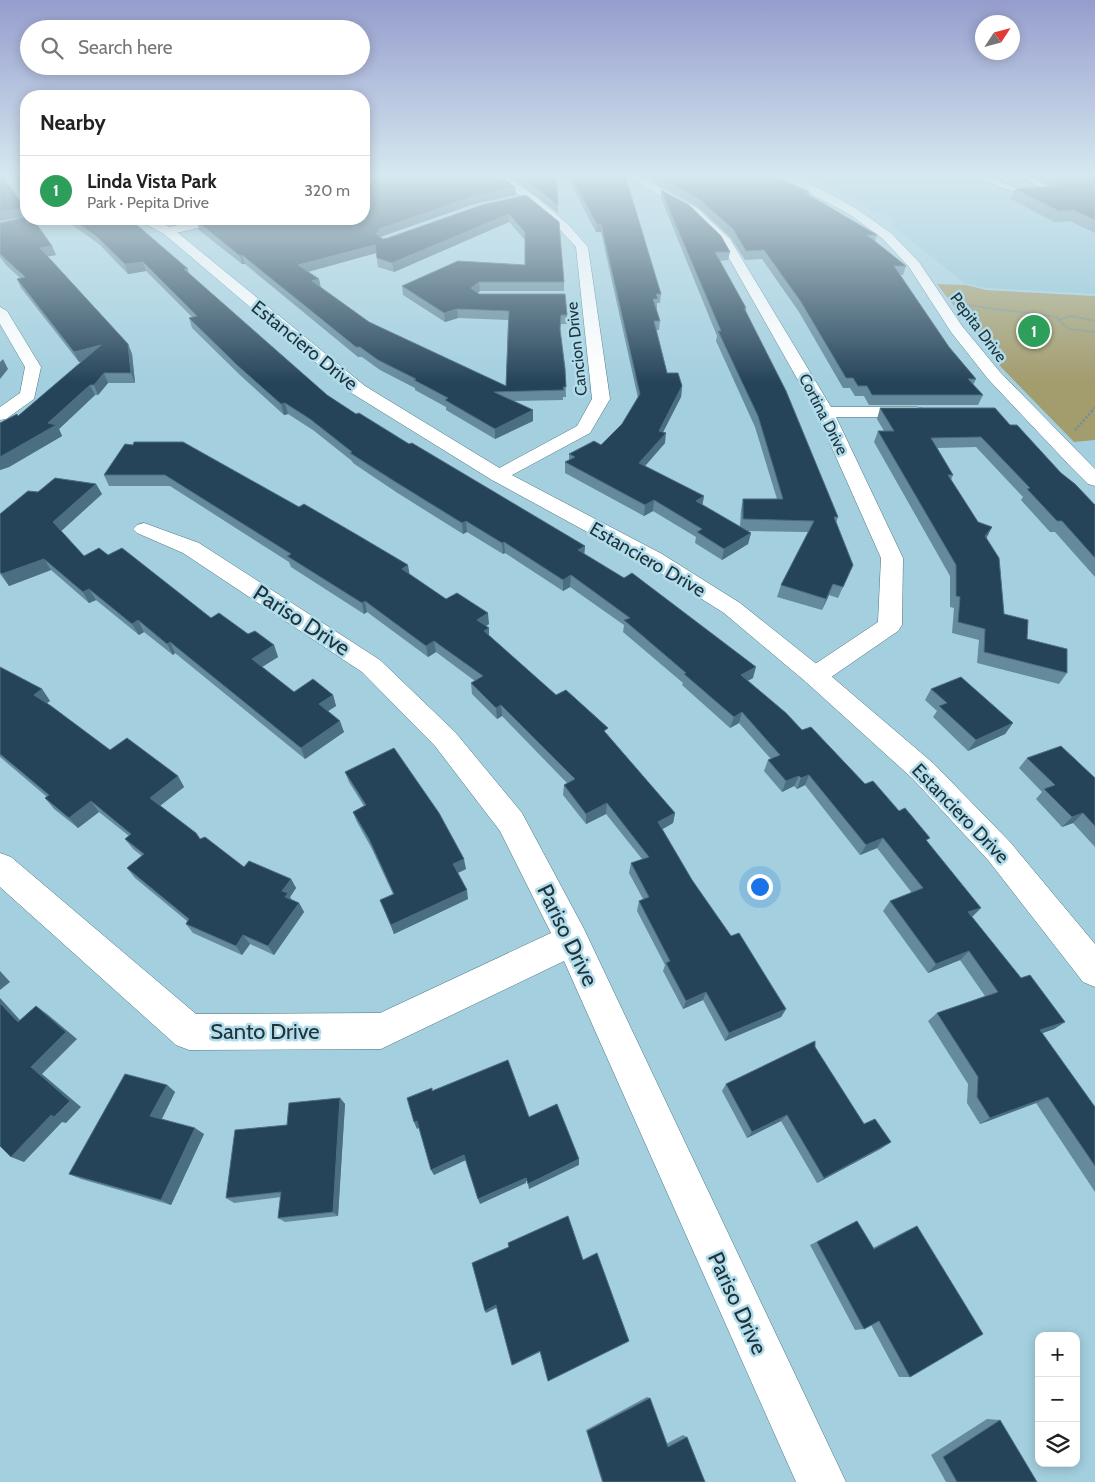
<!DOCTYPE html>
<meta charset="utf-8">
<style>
:root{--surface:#fff;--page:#f6f6f6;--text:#222;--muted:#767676;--line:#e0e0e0;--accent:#ea580c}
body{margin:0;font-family:Cabin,sans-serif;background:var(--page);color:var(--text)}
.controls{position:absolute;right:15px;bottom:15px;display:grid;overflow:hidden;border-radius:10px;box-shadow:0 2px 12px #0003}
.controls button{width:45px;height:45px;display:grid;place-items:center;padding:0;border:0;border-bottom:1px solid var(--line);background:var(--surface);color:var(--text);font:25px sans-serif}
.compass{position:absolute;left:975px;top:15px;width:45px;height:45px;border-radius:50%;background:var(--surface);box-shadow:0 2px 12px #0003;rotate:54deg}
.you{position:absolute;left:759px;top:886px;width:18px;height:18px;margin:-12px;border:4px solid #fff;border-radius:50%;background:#1a73e8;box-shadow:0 0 0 8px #1a73e833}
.badge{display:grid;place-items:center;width:32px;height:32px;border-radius:50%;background:var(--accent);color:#fff;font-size:16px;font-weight:700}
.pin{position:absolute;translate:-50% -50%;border:2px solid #fff;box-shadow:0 1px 5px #0006}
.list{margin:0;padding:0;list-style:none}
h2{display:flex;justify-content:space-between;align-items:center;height:65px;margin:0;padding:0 20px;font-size:21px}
h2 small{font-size:16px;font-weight:400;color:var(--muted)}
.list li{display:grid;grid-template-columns:32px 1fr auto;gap:15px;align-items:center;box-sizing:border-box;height:70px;padding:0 20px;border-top:1px solid var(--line)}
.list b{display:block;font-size:19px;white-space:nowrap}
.list p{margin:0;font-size:16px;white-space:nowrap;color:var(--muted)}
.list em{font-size:16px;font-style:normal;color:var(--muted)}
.icon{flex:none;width:28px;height:28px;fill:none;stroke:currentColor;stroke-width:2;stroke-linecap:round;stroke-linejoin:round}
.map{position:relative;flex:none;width:1095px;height:1482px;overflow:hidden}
.search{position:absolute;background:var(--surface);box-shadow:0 2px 12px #0003;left:20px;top:20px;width:350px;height:55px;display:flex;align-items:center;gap:12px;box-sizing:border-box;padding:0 18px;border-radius:28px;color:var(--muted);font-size:19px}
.panel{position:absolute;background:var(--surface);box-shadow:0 2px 12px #0003;left:20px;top:90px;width:350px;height:135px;border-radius:20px}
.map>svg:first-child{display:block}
</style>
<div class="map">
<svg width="1095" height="1482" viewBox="0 0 1095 1482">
<rect width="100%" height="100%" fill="#a3cfde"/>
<path fill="#90c4d6" d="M 811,175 L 1048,175 L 1095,182 L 1095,294 L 986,288 L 964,283 L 890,224 L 895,222 L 885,215 L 879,215 Z"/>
<path fill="#a39c6d" d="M 937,284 L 966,285 L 986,290 L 1095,296 L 1095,440 L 1074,442 L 1001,367 Z"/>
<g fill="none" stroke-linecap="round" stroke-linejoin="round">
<g stroke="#4b7583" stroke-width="2">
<path id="lane" d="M 977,175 L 984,175 L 1014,187 L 1043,189 L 1018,175 C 1029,175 1043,182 1051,190 C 1032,200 993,187 977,175 Z"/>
</g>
<g stroke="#4b7583" stroke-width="1">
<path id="street" d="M 493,175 L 505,175 L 536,197 L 568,224 L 588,247 L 610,399 L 590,433 L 499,482 L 492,480 L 489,476 L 492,472 L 577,426 L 592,399 L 576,247 L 550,219 Z
M 624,175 L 636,175 L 697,208 L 730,239 L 831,407 L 916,407 L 922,408 L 925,412 L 922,416 L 916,417 L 836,417 L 903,558 L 902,625 L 898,631 L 824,682 L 815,685 L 806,682 L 802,676 L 806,670 L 878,622 L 881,558 L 816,412 L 721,244 L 689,212 Z
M 775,175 L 789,175 L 821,189 L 857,209 L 891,233 L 919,262 L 962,326 L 1000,372 L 1095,469 L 1095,486 L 1088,484 L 1071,467 L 988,379 L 951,332 L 909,267 L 882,238 L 849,214 Z
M 208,219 L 229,219 L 227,221 L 168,235 L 162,231 L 164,228 Z
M 0,307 L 7,311 L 41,367 L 34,399 L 6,419 L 0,420 L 0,407 L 20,393 L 25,367 L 0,324 Z
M 144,523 L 199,543 L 380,660 L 455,732 L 522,813 L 584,929 L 846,1482 L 796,1482 L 564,961 L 381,1049 L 189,1050 L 176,1045 L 0,887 L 0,853 L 11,857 L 196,1014 L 380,1013 L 551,933 L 500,831 L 435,746 L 362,672 L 183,553 L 137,533 L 133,529 L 137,525 Z"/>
</g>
<g stroke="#4b7583" stroke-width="1">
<path id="secondary" d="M 26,218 L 43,219 L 41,221 L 0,231 L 0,223 Z
M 136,219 L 151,219 L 172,228 L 365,386 L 506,472 L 662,554 L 740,603 L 824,670 L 933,763 L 1010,842 L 1095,944 L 1095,987 L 1083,982 L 988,860 L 913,779 L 806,682 L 724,613 L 646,564 L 492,480 L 353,394 L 164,234 Z"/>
</g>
<path stroke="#6e8f9b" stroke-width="2" stroke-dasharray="1 1" stroke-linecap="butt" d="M 965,304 C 997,311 1028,311 1060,318
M 1095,321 L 1071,316 L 1058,320 L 1069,329 L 1095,332
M 1092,411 L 1095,407"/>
<path stroke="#6e8f9b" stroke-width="2.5" stroke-dasharray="2 2" stroke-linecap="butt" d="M 1075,430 L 1093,410"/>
<use href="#lane" fill="#fff" fill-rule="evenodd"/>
<use href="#street" fill="#fff" fill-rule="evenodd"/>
<use href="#secondary" fill="#fff" fill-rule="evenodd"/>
</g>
<path fill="#648a9c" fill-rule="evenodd" d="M 13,175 L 26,175 L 26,191 L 19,186 Z
M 364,175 L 499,175 L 515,187 L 516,195 L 474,204 L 380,237 L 383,239 L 388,238 L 482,205 L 526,195 L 559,222 L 564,282 L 564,291 L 480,291 L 478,293 L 479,294 L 565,294 L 567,315 L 567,324 L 560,324 L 560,329 L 565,369 L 566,397 L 563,397 L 563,400 L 514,401 L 533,410 L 533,421 L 495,439 L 446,410 L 446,407 L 415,390 L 415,388 L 380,370 L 362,357 L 358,357 L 245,264 L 242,264 L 199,230 L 197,221 L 207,219 L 364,219 L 364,180 L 380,175 L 364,179 ZM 509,222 L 525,240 L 525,265 L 458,261 L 402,286 L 403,295 L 445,322 L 458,318 L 508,320 L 506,386 L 369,322 L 320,287 L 319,279 L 308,272 L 376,253 L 378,267 L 394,272 Z
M 508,175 L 556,175 L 558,213 Z
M 566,175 L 625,175 L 661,294 L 660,303 L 657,303 L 657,309 L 656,309 L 660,321 L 659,330 L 656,330 L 667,373 L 682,386 L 681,397 L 663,432 L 665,443 L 645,466 L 704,496 L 702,505 L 740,527 L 741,510 L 743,499 L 777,499 L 755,427 L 716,341 L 717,336 L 661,198 L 661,190 L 730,252 L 728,260 L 719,261 L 746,308 L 746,311 L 838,517 L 836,523 L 848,576 L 838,598 L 829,595 L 822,610 L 777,597 L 781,585 L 808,532 L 747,531 L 751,533 L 748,544 L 722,560 L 695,543 L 696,537 L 653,511 L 644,516 L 565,473 L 565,462 L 569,460 L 569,454 L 601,445 L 622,424 L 638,398 L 601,232 L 596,232 Z
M 651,175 L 772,175 L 810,192 L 810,195 L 877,235 L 875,241 L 906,266 L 903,275 L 900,275 L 949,347 L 976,379 L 973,385 L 983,395 L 978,405 L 869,405 L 864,396 L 855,396 L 850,388 L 843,388 L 799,312 L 762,259 L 745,260 L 731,238 L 698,207 L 654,183 Z
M 1027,175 L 1095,175 L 1095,233 L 1070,221 L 1054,222 L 1011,199 L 1015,189 L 1050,187 L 1049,186 Z
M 64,219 L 130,219 L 188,269 L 189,274 L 327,395 L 356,414 L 409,444 L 585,546 L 584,554 L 753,678 L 747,681 L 802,730 L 865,784 L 899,811 L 928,842 L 972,917 L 1021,978 L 1065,1022 L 1054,1029 L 1042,1033 L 1095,1107 L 1095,1192 L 1036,1103 L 980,1124 L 967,1103 L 968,1084 L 928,1021 L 937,1013 L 985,996 L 960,960 L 928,973 L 883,911 L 890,901 L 912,893 L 877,848 L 860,855 L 805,785 L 797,789 L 794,786 L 782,792 L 764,771 L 768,760 L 771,759 L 739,723 L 730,728 L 682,685 L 683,683 L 623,632 L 624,625 L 570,587 L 563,591 L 505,553 L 503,554 L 467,532 L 463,534 L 396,492 L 353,463 L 352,461 L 313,430 L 288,414 L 284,415 L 240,375 L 192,328 L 189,318 L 192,317 L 146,271 L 128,274 L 100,245 Z
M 0,223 L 52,246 L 56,255 L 47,256 L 128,344 L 132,354 L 135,383 L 108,383 L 98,395 L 95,395 L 59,429 L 62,436 L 9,467 L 0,470 L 0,423 L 18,416 L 83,361 L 79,362 L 21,288 L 17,279 L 20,278 L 6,265 L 0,257 Z
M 880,408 L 1010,425 L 1095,505 L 1095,577 L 1055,532 L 1050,532 L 1021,500 L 1023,497 L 976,447 L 937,448 L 953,475 L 951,480 L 978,522 L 992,527 L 986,538 L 1004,614 L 1027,639 L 1067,673 L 1059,684 L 977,663 L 979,640 L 952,633 L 954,608 L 950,607 L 950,576 L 874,442 L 878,431 L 884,431 L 877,419 Z
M 125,444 L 409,574 L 446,599 L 489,624 L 485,626 L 489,628 L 489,636 L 556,695 L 607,734 L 675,813 L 673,823 L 662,829 L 692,880 L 731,936 L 786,1009 L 781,1017 L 725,1041 L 703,1000 L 683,1009 L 663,971 L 665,965 L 637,911 L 639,901 L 643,899 L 629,873 L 631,863 L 642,859 L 606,814 L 586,824 L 563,795 L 564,785 L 567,783 L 502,716 L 497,719 L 472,694 L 471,683 L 475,681 L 436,652 L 428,657 L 367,612 L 364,614 L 291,567 L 289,562 L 170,486 L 109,486 L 104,475 Z
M 96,484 L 102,494 L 61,531 L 84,556 L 108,555 L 211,618 L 274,645 L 278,657 L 262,667 L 294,692 L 333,695 L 336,706 L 328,711 L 344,732 L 305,759 L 175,653 L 173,655 L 144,632 L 139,635 L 96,600 L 89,603 L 51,570 L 9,586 L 0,574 L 0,514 L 38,492 Z
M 0,667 L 42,689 L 50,701 L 47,703 L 110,750 L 178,776 L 184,787 L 160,806 L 200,839 L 244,867 L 291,879 L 296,888 L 290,897 L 291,899 L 299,903 L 304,912 L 274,955 L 250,944 L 242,955 L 193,933 L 186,924 L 187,921 L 135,878 L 127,868 L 142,856 L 133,849 L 125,839 L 129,836 L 99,812 L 78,828 L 54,809 L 45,798 L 47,797 L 0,757 Z
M 931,689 L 1013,723 L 1005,734 L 968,751 L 933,717 L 937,711 L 925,700 Z
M 1027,758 L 1095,778 L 1095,847 L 1073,823 L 1062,827 L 1036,799 L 1042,792 L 1019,768 Z
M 345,772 L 466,869 L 458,873 L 468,899 L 394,934 L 380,900 L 393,894 L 372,849 L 357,822 L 353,812 L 364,806 L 349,782 Z
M 815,1047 L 864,1124 L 882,1148 L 817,1183 L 781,1121 L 747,1138 L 722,1091 L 726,1084 Z
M 167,1085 L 175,1092 L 162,1119 L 204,1134 L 171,1205 L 81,1179 L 69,1174 Z
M 340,1098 L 345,1104 L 338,1216 L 285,1222 L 278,1218 L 281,1197 L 234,1203 L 226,1198 L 287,1125 Z
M 857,1221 L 873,1248 L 908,1230 L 917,1226 L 910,1377 L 899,1377 L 871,1325 L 864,1329 L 855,1330 L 810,1245 Z
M 647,1397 L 650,1398 L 666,1444 L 683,1435 L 687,1437 L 705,1482 L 602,1482 L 586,1430 Z
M 987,1419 L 1000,1420 L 1037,1482 L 946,1482 L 931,1455 Z"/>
<path fill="#4c6e81" d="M 364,175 L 382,175 L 364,179 Z
M 515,187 L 516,195 L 474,204 L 380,237 L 376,234 L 379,229 L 474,196 Z
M 25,208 L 26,210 L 26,217 L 0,221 L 0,212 Z
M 509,214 L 509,222 L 394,272 L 392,263 Z
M 188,219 L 200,219 L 189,221 Z
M 597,224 L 601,224 L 601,232 L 596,232 Z
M 375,245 L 376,253 L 300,274 L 298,265 Z
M 52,246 L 56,255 L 44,257 L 40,248 Z
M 242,255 L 245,264 L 242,264 L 240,256 Z
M 143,262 L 146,271 L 128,274 L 125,264 Z
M 319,279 L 321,288 L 312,281 Z
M 479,282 L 480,291 L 471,298 L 471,288 Z
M 457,309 L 458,318 L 445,322 L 444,313 Z
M 128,344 L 132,354 L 135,383 L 131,373 Z
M 101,345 L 106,355 L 79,362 L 74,352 Z
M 3,359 L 8,369 L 0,379 L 0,362 Z
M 104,373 L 108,383 L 98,395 L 94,385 Z
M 90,385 L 95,395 L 59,429 L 62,436 L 9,467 L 0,470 L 0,457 L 48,423 Z
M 682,386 L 681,397 L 658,442 L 659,431 Z
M 285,403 L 288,414 L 284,415 L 281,404 Z
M 533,410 L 533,421 L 495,439 L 495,429 Z
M 666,433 L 665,443 L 638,474 L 639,463 Z
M 96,484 L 102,494 L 59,533 L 53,522 Z
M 704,496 L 702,507 L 696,501 Z
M 654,500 L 653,511 L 644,516 L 645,505 Z
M 466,521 L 467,532 L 463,534 L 462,523 Z
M 992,527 L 986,539 L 985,536 Z
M 751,533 L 748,544 L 722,560 L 724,549 Z
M 504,542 L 505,553 L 503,554 L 502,543 Z
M 585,546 L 584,557 L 578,550 Z
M 44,559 L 51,570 L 9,586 L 2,574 Z
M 408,565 L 410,577 L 402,569 Z
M 571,575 L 570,587 L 563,591 L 563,580 Z
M 833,584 L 829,595 L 822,610 L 826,599 Z
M 89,589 L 96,600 L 89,603 L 83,592 Z
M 365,601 L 367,612 L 364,614 L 362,603 Z
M 488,613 L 489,624 L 478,631 L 477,620 Z
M 138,620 L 144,632 L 139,635 L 132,624 Z
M 489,628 L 489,640 L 484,631 Z
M 434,641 L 436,652 L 428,657 L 426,646 Z
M 170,642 L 175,653 L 173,655 L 167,644 Z
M 274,645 L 278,657 L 257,670 L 252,659 Z
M 756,667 L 753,678 L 738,686 L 741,675 Z
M 42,689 L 50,701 L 42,706 L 34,695 Z
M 333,695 L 336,706 L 322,715 L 319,704 Z
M 501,705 L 502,716 L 497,719 L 496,708 Z
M 742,712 L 739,723 L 730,728 L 734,717 Z
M 340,721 L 344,732 L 305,759 L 301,748 Z
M 1013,723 L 1005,734 L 968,751 L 976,740 Z
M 809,775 L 805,785 L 797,789 L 801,778 Z
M 178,776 L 184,787 L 157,808 L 150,798 Z
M 799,776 L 794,786 L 782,792 L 786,781 Z
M 91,801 L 99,812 L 78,828 L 69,818 Z
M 607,803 L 606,814 L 586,824 L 586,814 Z
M 675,813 L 673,823 L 656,833 L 658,822 Z
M 1083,813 L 1073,823 L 1062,827 L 1072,817 Z
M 883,838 L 877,848 L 860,855 L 866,845 Z
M 464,859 L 466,869 L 455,874 L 453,864 Z
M 291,879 L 296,888 L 290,897 L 293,902 L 290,906 L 282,891 Z
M 467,890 L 468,899 L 394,934 L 391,925 Z
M 299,903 L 304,912 L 274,955 L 268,946 Z
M 981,908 L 972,917 L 968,912 Z
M 243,935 L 250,944 L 242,955 L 236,946 Z
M 969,951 L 960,960 L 928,973 L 936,964 Z
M 0,971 L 10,982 L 0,990 Z
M 706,992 L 703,1000 L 683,1009 L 686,1001 Z
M 0,998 L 29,1030 L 18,1022 L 0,1003 Z
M 36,1006 L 47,1014 L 77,1039 L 42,1074 L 81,1107 L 66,1123 L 62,1122 L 24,1162 L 11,1157 Z
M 786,1009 L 781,1017 L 725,1041 L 729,1033 Z
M 1065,1022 L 1054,1029 L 1029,1038 L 1040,1030 Z
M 167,1085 L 175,1092 L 160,1122 L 150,1116 Z
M 1048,1097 L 1036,1103 L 980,1124 L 990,1118 Z
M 340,1098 L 345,1104 L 338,1216 L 333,1212 Z
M 787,1115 L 781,1121 L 747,1138 L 752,1132 Z
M 417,1121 L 420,1127 L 417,1129 L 414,1122 Z
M 195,1128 L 204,1134 L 171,1205 L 161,1200 Z
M 891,1142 L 882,1148 L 817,1183 L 824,1178 Z
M 464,1155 L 466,1160 L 434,1175 L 431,1170 Z
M 579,1159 L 579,1165 L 529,1189 L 528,1184 Z
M 526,1178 L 526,1183 L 480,1204 L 478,1199 Z
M 496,1305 L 498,1307 L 486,1313 L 485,1311 Z
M 540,1351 L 540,1352 L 513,1365 L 512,1365 Z"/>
<path fill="#264459" stroke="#4c6e81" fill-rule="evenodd" d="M 0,175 L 2,175 L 25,208 L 0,212 Z
M 14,175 L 26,175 L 26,186 L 16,178 Z
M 381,175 L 499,175 L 515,187 L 474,196 L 379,229 L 376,234 L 383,239 L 388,238 L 482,205 L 526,195 L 559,222 L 564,282 L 479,282 L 471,288 L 479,294 L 565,294 L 567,315 L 561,315 L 560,329 L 565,369 L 566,387 L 563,387 L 564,390 L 494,392 L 533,410 L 495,429 L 445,400 L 448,398 L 414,380 L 416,379 L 378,360 L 360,347 L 356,347 L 242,255 L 240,256 L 197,221 L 207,219 L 364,219 L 364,180 ZM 509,214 L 525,232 L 525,265 L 458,261 L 402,286 L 444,313 L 457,309 L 509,311 L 506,386 L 369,322 L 312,281 L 319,279 L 298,265 L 375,245 L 377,258 L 392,263 Z
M 518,175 L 556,175 L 558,205 Z
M 570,175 L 625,175 L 661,294 L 656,294 L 658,299 L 653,299 L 660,321 L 654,321 L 667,373 L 678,373 L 682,386 L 659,431 L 666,433 L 639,463 L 704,496 L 696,501 L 751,533 L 724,549 L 697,532 L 702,529 L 654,500 L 645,505 L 565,462 L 575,457 L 569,454 L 594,441 L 601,445 L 622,424 L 640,394 L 601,224 L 597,224 Z
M 655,175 L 772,175 L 810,192 L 805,193 L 877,235 L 867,235 L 906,266 L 894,266 L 949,347 L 976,379 L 968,379 L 983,395 L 872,395 L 867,386 L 858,386 L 853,378 L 846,378 L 801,302 L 764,250 L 746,251 L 733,229 L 699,199 Z
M 1051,175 L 1082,175 L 1095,177 L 1095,220 L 1074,210 L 1059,211 L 1015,189 L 1058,186 L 1051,184 L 1057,181 L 1053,176 Z
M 661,190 L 689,205 L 721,236 L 730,252 L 715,252 L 746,308 L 744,308 L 786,391 L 838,517 L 834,517 L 853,565 L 843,587 L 833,584 L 826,599 L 781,585 L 814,521 L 743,519 L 743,499 L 783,499 L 758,416 L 718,331 L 721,331 Z
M 26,217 L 26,219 L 33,219 L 52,246 L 40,248 L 128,344 L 131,373 L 104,373 L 94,385 L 90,385 L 48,423 L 56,425 L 0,457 L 0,423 L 17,414 L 18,416 L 101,345 L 74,352 L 17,279 L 25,277 L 0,254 L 0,223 Z
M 72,219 L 130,219 L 188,269 L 184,269 L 327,395 L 356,414 L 359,413 L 409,444 L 412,443 L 585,546 L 578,550 L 624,578 L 632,573 L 756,667 L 741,675 L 786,713 L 802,730 L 811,727 L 865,784 L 873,781 L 899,811 L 905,808 L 930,838 L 926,840 L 981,908 L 968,912 L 1021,978 L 1030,975 L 1065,1022 L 1040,1030 L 1095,1107 L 1095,1166 L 1048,1097 L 990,1118 L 977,1097 L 978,1077 L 937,1013 L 998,992 L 969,951 L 936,964 L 890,901 L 923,888 L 883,838 L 866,845 L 809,775 L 801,778 L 799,776 L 786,781 L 768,760 L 780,755 L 742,712 L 734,717 L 684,674 L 686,673 L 624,620 L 630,618 L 571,575 L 563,580 L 504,542 L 502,543 L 466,521 L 462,523 L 394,481 L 350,453 L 352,452 L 310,419 L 285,403 L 281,404 L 237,365 L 189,318 L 197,316 L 143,262 L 125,264 L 96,236 Z
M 880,408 L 995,408 L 1010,425 L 1017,425 L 1061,473 L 1075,484 L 1095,505 L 1095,558 L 1062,521 L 1057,521 L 1027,489 L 1030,488 L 981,437 L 931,438 L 953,475 L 948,475 L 978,522 L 992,527 L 985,536 L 999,558 L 1004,614 L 1028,620 L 1027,639 L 1067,649 L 1067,673 L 984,652 L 985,629 L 958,622 L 960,597 L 956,596 L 956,565 L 878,431 L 894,431 Z
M 134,442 L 183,442 L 299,507 L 304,504 L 359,536 L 408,565 L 402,569 L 446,599 L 457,593 L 488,613 L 477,620 L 489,628 L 484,631 L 556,695 L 566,690 L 608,728 L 604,731 L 675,813 L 658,822 L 692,880 L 731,936 L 739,933 L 786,1009 L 729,1033 L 706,992 L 686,1001 L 666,963 L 670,961 L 639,901 L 649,897 L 631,863 L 649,857 L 607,803 L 586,814 L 564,785 L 575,779 L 501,705 L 496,708 L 471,683 L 483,676 L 434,641 L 426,646 L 365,601 L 362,603 L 287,556 L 291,554 L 165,475 L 104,475 L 125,444 L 133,445 Z
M 55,478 L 96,484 L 53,522 L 84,556 L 99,548 L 108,555 L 122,548 L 211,618 L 219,613 L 248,634 L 255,631 L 274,645 L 252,659 L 294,692 L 313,679 L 333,695 L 319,704 L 340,721 L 301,748 L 170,642 L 167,644 L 138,620 L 132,624 L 89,589 L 83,592 L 44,559 L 2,574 L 0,572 L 0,514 L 28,491 L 38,492 Z
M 0,667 L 42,689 L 34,695 L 51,706 L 110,750 L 127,738 L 178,776 L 150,798 L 196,833 L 200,839 L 205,837 L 244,867 L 249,861 L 291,879 L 282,891 L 288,893 L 285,897 L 299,903 L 268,946 L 243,935 L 236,946 L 186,924 L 189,919 L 127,868 L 144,854 L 125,839 L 131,834 L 91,801 L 69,818 L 45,798 L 49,795 L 0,754 Z
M 961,677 L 1013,723 L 976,740 L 939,706 L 947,703 L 931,689 Z
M 1061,746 L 1095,778 L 1095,826 L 1083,813 L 1072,817 L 1044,789 L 1055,785 L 1027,758 Z
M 394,748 L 439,813 L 464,859 L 453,864 L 467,890 L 391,925 L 380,900 L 394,894 L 369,839 L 353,812 L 366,805 L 345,772 Z
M 0,1003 L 18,1022 L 36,1006 L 66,1032 L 31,1067 L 70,1101 L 54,1117 L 51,1115 L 11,1157 L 0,1146 Z
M 815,1041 L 815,1047 L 864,1124 L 875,1119 L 891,1142 L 824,1178 L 787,1115 L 752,1132 L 726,1084 Z
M 508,1060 L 529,1117 L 557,1104 L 579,1159 L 528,1184 L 526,1178 L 478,1199 L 464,1155 L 431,1170 L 417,1121 L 414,1122 L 407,1098 L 432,1088 L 432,1091 Z
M 125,1074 L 167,1085 L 150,1116 L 195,1128 L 161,1200 L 69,1174 Z
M 340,1098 L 333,1212 L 278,1218 L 281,1192 L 226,1198 L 235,1130 L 287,1125 L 289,1103 Z
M 568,1216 L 583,1260 L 597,1253 L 629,1341 L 548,1381 L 540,1351 L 512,1365 L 496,1305 L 485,1311 L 472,1263 L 509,1247 L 508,1243 Z
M 857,1221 L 874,1249 L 917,1226 L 983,1334 L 910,1377 L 879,1321 L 864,1329 L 817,1242 Z
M 650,1398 L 668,1447 L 687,1437 L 705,1482 L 603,1482 L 587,1431 Z
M 1000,1420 L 1037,1482 L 957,1482 L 943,1457 Z"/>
<linearGradient id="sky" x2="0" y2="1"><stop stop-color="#969dcd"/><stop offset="0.46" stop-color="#d6e9f0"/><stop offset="1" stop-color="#d6e9f0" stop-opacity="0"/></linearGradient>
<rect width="1095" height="382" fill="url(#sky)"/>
<g text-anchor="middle" stroke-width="5" stroke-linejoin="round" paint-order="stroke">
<g font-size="16" fill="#213339" stroke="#b0dcec">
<text transform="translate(979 327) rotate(53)" y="6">Pepita Drive</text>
<text transform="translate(576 349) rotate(-96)" y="6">Cancion Drive</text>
<text transform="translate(824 414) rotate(63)" y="6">Cortina Drive</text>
</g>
<g font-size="19" fill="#213339" stroke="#b0dcec">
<text transform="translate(305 345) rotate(39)" y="7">Estanciero Drive</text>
<text transform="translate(648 559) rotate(30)" y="7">Estanciero Drive</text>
<text transform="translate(961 813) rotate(46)" y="7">Estanciero Drive</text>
</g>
<g font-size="22" fill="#213339" stroke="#b0dcec">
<text transform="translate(302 620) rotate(33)" y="8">Pariso Drive</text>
<text transform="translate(568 935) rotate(64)" y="8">Pariso Drive</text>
<text x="265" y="1039">Santo Drive</text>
<text transform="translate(738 1303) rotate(65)" y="8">Pariso Drive</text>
</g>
</g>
</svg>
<div class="controls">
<button>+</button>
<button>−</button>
<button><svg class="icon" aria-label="layers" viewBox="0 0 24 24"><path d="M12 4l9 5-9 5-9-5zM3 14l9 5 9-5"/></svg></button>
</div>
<svg class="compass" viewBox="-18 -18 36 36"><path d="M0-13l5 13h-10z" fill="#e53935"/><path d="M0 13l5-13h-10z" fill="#767676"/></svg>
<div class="you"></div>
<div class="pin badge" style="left:1034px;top:331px;background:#2e9e5b">1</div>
<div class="search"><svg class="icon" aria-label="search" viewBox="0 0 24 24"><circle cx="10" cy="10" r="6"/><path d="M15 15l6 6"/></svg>Search here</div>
<section class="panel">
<h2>Nearby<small></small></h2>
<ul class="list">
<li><span class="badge" style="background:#2e9e5b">1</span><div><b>Linda Vista Park</b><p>Park · Pepita Drive</p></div><em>320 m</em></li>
</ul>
</section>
</div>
